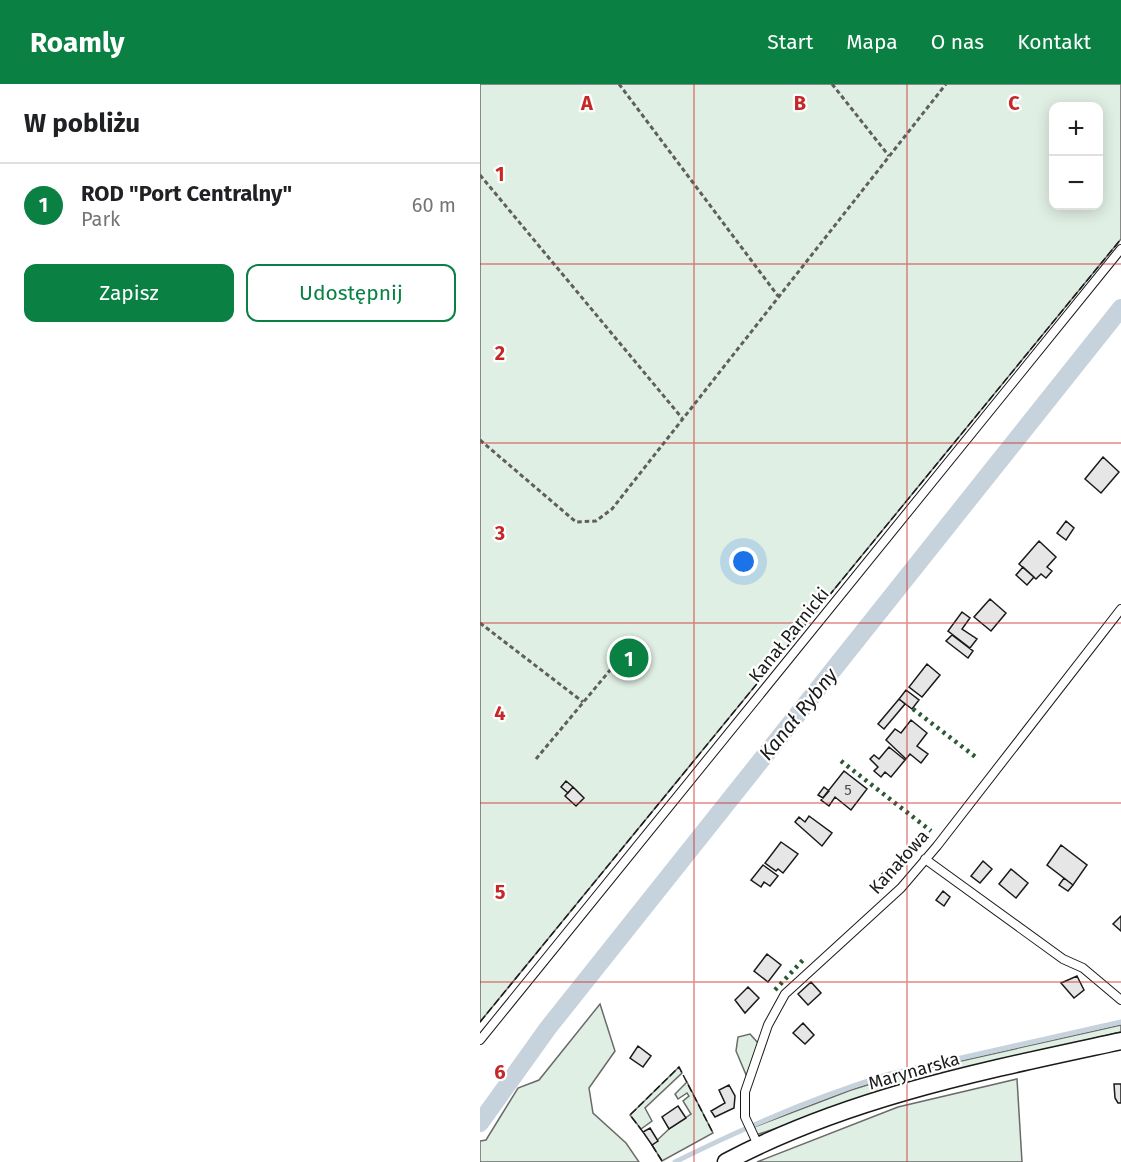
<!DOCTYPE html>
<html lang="pl">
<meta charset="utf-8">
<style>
:root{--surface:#fff;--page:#f2f2f2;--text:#202124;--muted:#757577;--line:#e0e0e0;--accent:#0b8043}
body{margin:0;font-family:"Fira Sans",sans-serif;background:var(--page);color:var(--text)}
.controls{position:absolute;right:18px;top:18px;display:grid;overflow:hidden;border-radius:12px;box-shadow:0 3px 15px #0003}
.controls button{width:54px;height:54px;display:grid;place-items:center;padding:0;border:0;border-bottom:2px solid var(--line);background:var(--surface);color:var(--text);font:30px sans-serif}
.you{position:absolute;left:264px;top:478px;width:21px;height:21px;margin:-15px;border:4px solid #fff;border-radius:50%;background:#1a73e8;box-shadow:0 0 0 9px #1a73e833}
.badge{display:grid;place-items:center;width:39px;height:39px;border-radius:50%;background:var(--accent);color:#fff;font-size:20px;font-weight:700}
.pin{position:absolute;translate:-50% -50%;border:3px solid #fff;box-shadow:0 2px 6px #0006}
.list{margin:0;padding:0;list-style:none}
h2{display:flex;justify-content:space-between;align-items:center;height:78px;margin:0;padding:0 24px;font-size:26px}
h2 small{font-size:20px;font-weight:400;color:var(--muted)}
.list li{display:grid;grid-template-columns:39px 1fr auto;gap:18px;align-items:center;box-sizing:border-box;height:84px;padding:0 24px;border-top:2px solid var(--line)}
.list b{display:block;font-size:22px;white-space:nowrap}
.list p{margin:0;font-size:20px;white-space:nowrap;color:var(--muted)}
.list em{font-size:20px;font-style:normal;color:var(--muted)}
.actions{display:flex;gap:12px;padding:18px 24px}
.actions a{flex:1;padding:14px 0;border:2px solid var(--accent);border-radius:12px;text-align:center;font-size:21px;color:var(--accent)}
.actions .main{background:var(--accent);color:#fff}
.map{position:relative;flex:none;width:641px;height:1078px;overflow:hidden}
header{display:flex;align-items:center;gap:36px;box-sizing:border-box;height:84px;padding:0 30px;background:var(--accent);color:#fff}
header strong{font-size:28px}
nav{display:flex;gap:33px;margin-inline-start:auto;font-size:21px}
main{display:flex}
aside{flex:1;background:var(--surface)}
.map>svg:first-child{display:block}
</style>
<header>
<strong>Roamly</strong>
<nav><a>Start</a><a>Mapa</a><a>O nas</a><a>Kontakt</a></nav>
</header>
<main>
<aside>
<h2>W pobliżu<small></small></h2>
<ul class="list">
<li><span class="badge">1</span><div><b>ROD &quot;Port Centralny&quot;</b><p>Park</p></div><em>60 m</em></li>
</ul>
<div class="actions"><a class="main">Zapisz</a><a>Udostępnij</a></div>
</aside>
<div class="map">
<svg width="641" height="1078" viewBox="0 0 641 1078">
<rect width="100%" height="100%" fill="#fff"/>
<path fill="#e0efe3" stroke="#6a6a6a" stroke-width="1.5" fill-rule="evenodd" d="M 0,0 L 641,0 L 641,155 L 0,938 ZM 574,22 L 618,22 L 618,122 L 574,122 Z
M 120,920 L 135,967 L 109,1004 L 113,1029 L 146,1059 L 159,1078 L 0,1078 L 0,1057 L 6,1056 L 38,1004 L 59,996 Z
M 641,941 L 641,948 L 451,992 L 276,1051 L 274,1043 L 371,1006 L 423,990 Z
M 270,950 L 278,959 L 267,993 L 256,967 L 258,953 Z
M 199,983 L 202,989 L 165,1024 L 172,1037 L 161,1045 L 150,1031 Z
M 537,995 L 542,1078 L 277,1078 L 418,1023 Z
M 207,998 L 233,1049 L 182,1077 L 172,1061 L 189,1045 L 211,1030 L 203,1017 L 209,1012 L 207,1009 L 198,1015 L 195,1010 Z"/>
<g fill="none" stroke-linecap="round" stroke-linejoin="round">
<path stroke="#c6d2dc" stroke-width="5" d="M 195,1078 C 265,1043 335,1013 410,990 L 641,938"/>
<path stroke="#c6d2dc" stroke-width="18" d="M 0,1039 L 68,944 L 641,224"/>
</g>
<path fill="#e6e6e6" stroke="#1a1a1a" stroke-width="1.5" d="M 623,373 L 639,388 L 621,409 L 605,395 Z
M 586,437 L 594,444 L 586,456 L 577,449 Z
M 559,457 L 576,473 L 567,483 L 572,487 L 566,494 L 561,490 L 556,495 L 539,480 Z
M 543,483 L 554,493 L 547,501 L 536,491 Z
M 510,515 L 526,529 L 511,547 L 494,533 Z
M 482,528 L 490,534 L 482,545 L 497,555 L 490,564 L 468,547 Z
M 472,551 L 493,567 L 488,574 L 466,557 Z
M 447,580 L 460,591 L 442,613 L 429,603 Z
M 426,606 L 439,616 L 432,625 L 419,615 Z
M 419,615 L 425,620 L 404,645 L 398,640 Z
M 431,636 L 447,649 L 437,662 L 448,670 L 441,679 L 430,670 L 426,675 L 406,656 L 415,645 L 421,649 Z
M 409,663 L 425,676 L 411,693 L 405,688 L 401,693 L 394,687 L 398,683 L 390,675 L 394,671 L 399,675 Z
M 364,687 L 387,705 L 371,726 L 355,713 L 349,722 L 341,716 Z
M 86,697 L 93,703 L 88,709 L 81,703 Z
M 93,703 L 104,714 L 96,722 L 85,712 Z
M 344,703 L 349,707 L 343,714 L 338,711 Z
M 329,732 L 352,749 L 342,762 L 315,738 L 319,733 L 325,738 Z
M 301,758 L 318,770 L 303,789 L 298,785 L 296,787 L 285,779 Z
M 581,761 L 607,781 L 593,801 L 567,781 Z
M 503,777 L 512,785 L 500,799 L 491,792 Z
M 283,781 L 298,792 L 290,802 L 284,798 L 281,803 L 271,796 Z
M 531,785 L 548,799 L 536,814 L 519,800 Z
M 584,794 L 593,801 L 588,807 L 579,801 Z
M 463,807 L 470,813 L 464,822 L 456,816 Z
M 641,832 L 641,847 L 633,840 Z
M 287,870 L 301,881 L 288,898 L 274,887 Z
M 597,892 L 604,906 L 594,914 L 581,899 Z
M 331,898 L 341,909 L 328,921 L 318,910 Z
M 268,903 L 279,914 L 265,929 L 255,916 Z
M 323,939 L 334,951 L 325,960 L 313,949 Z
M 158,962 L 171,972 L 163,983 L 150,974 Z
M 634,1000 L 641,1000 L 641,1019 L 638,1019 L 635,1014 Z
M 249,1001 L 255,1012 L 254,1024 L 235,1033 L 231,1027 L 245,1019 L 239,1006 Z
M 198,1022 L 206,1034 L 189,1045 L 182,1033 Z
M 170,1044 L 178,1057 L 172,1061 L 163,1048 Z"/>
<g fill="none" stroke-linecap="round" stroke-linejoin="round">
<g stroke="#1a1a1a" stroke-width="10">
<path id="lane" d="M 445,775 L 583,875 L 603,884 L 641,916
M 0,956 L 641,165
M 278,1061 L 265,1033 L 265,1008 L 288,941 L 305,910 L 421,804 L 457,762 L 641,525"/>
</g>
<g stroke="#1a1a1a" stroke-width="19">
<path id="street" d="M 246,1078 C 368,1013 507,986 641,957"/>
</g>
<path stroke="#5f5f5f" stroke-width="3" stroke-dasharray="4.5 3" stroke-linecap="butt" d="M 139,0 L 298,212
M 352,0 L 409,72
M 0,91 L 202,334
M 0,356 L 96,438 L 116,437 L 132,425 L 466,0
M 0,539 L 103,618
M 56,675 L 156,555"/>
<use href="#lane" stroke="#fff" stroke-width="8"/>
<use href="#street" stroke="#fff" stroke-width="16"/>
<path stroke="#2b5a34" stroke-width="4.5" stroke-dasharray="3 4.5" stroke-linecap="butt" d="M 433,625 L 497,674
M 361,677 L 451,747
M 397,797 L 415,778
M 295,906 L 323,876"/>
<path stroke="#1a1a1a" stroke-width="1.5" stroke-dasharray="8 3" stroke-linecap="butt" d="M 0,938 L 641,155
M 163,1048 L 150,1031 L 199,983 L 233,1049
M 172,1061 L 182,1077"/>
</g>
<path fill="none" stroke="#c62828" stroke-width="1.5" stroke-opacity="0.55" d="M 214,0 L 214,1078M 427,0 L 427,1078M 0,180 L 641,180M 0,359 L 641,359M 0,539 L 641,539M 0,719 L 641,719M 0,898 L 641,898"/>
<g text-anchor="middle" stroke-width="4.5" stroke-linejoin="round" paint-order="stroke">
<g font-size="15" fill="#4d4d4d">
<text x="368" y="711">5</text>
</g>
<g font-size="18" fill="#1a1a1a" stroke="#fff">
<text transform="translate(309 551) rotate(-51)" y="6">Kanał Parnicki</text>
<text transform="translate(419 778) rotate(-48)" y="6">Kanałowa</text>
<text transform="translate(434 987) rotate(-16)" y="6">Marynarska</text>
</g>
<g font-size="20" font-style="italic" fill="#1a1a1a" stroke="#fff">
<text transform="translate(318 630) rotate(-51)" y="7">Kanał Rybny</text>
</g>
</g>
<g font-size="20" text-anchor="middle" font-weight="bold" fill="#c62828" stroke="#fff" stroke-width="4.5" stroke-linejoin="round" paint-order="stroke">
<text x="107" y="26">A</text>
<text x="320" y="26">B</text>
<text x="534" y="26">C</text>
<text x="20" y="97">1</text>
<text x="20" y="276">2</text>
<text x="20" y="456">3</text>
<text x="20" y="636">4</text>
<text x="20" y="815">5</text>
<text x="20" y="995">6</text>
</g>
</svg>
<div class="controls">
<button>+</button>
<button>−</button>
</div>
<div class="you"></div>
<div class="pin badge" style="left:149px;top:574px">1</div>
</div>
</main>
